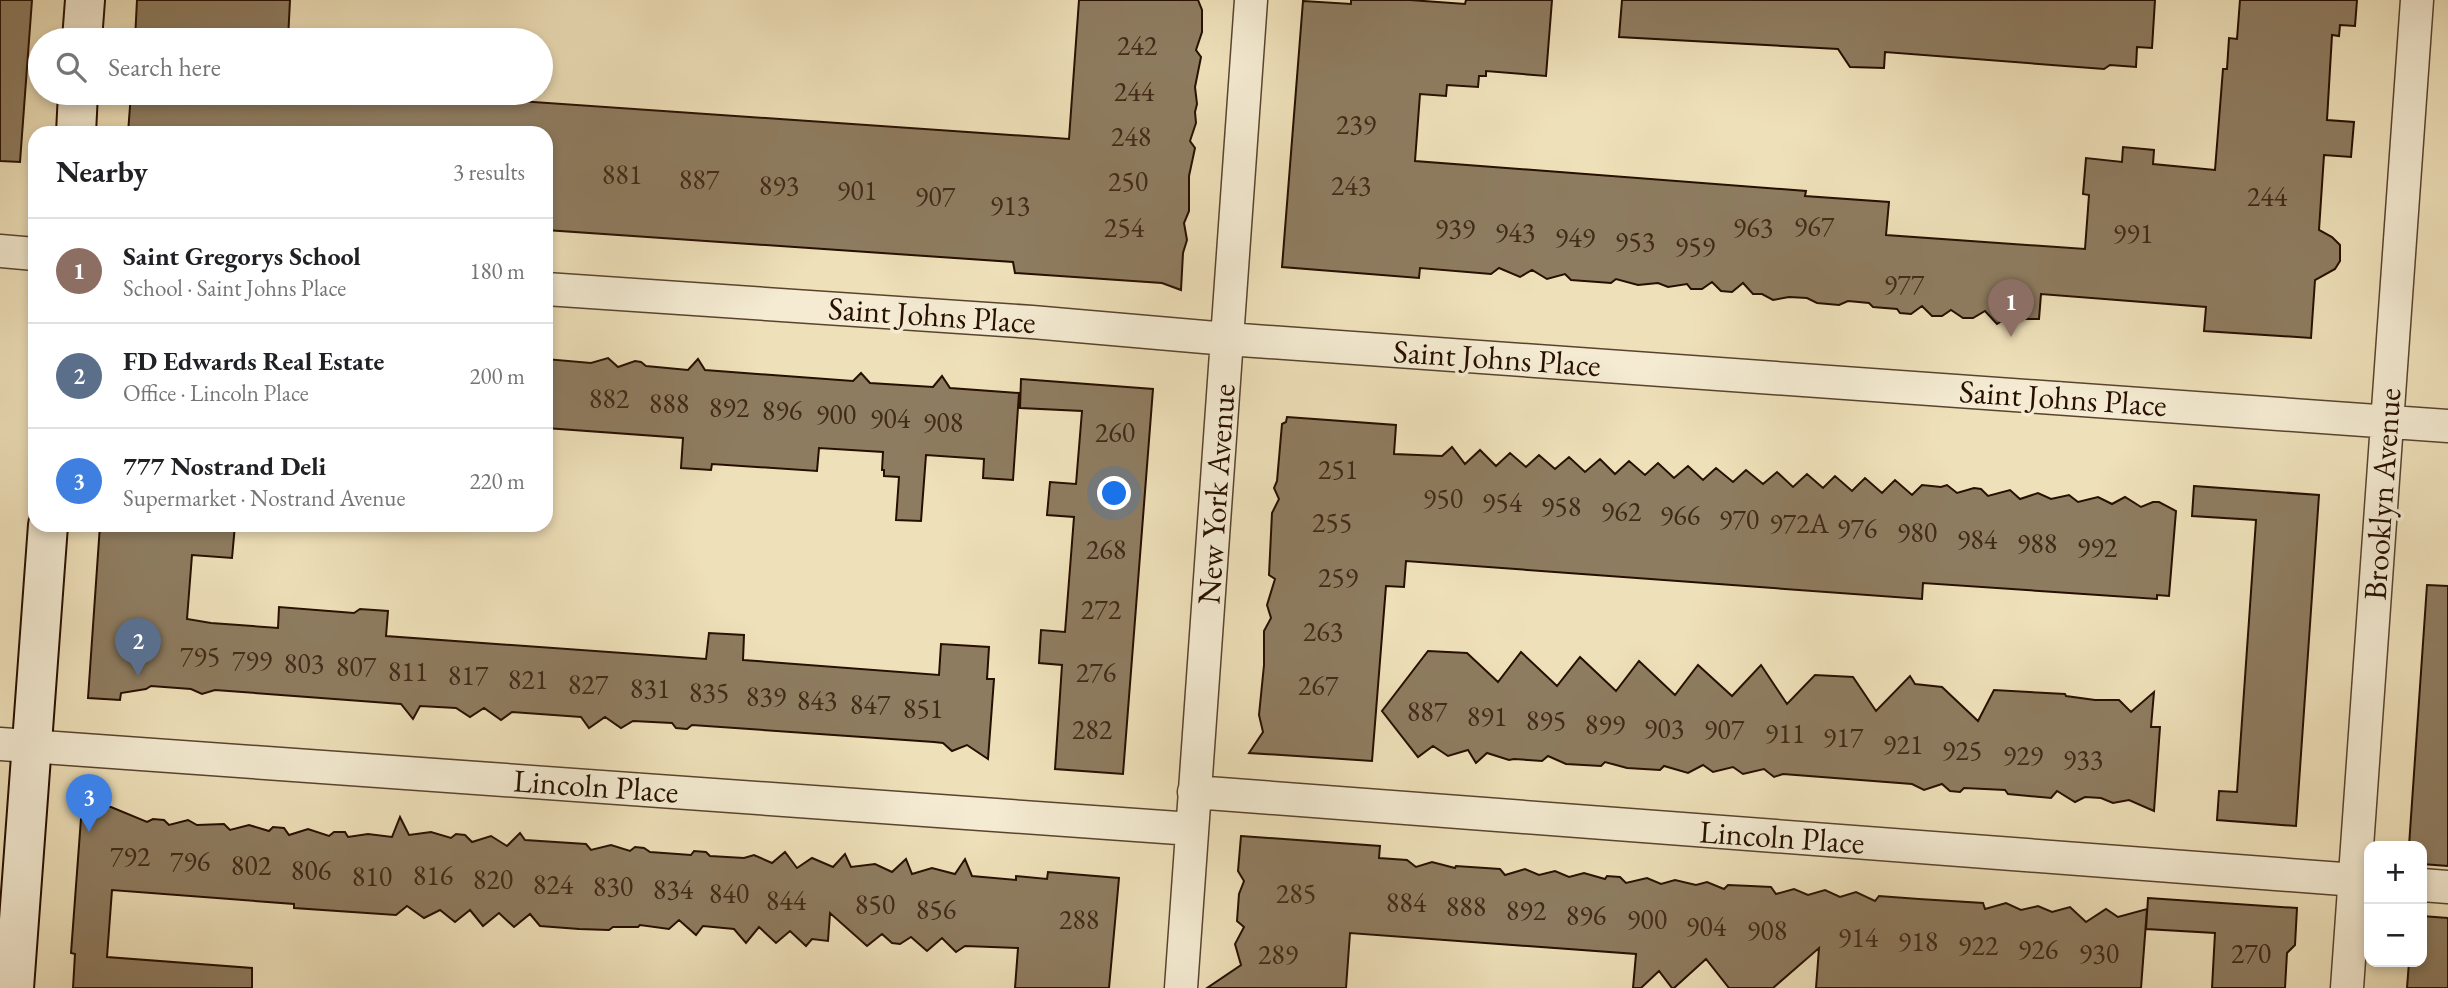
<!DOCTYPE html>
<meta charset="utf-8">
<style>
:root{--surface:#fff;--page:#f6f6f6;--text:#202124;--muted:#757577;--line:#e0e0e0;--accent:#ea580c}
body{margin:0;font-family:"EB Garamond",serif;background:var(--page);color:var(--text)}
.controls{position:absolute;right:21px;bottom:21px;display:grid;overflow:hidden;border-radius:14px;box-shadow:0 4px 10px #0003}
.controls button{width:63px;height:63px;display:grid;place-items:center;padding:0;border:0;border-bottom:2px solid var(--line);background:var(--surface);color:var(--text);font:35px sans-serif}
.you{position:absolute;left:1115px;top:494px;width:24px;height:24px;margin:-18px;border:5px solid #fff;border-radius:50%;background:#1a73e8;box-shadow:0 0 0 10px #1a73e833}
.badge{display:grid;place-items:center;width:46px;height:46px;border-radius:50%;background:var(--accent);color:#fff;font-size:23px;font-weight:700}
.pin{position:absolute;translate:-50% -58px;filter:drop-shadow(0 2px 4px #0008)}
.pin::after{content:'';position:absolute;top:37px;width:24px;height:21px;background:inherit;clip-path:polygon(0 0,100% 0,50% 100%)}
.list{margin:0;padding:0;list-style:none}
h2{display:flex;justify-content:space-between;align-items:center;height:91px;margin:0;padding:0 28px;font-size:30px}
h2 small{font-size:23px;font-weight:400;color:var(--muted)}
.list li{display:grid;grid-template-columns:46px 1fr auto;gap:21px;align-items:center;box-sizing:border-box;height:105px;padding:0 28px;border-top:2px solid var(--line)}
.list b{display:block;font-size:26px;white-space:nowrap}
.list p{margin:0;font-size:23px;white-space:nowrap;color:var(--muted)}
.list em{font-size:23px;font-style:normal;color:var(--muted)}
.icon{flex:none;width:38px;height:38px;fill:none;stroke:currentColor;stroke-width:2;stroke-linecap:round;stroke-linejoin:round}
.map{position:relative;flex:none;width:2448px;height:988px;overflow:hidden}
.search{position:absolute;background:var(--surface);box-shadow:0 4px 10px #0003;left:28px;top:28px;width:525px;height:77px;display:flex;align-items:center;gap:18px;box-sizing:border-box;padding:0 24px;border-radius:38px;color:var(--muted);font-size:26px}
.panel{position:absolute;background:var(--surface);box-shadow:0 4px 10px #0003;left:28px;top:126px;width:525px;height:406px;border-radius:21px}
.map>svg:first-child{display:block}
</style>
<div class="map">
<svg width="2448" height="988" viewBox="0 0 2448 988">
<rect width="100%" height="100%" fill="#eee0b9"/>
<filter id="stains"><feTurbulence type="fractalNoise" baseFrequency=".00286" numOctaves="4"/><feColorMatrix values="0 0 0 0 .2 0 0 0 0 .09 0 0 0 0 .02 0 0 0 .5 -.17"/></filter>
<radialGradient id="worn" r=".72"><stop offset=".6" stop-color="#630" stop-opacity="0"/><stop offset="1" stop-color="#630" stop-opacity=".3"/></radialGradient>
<path fill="#8e7c60" stroke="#270f00" stroke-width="2" d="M 0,0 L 32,0 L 20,162 L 0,161 Z
M 137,0 L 290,0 L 288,40 L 135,40 Z
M 1079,0 L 1198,0 L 1202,10 L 1202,32 L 1196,50 L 1201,57 L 1195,87 L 1197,104 L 1195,112 L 1196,123 L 1190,141 L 1195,148 L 1189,176 L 1189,211 L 1184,223 L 1187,240 L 1183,253 L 1181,290 L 1162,283 L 1015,273 L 1013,262 L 546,230 L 546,133 L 128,133 L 131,93 L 402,93 L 1069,139 Z
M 1351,0 L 1410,0 L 1465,4 L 1466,0 L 1552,0 L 1546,76 L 1486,71 L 1486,76 L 1479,76 L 1478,87 L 1447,85 L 1446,96 L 1420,94 L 1415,161 L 1806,191 L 1805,196 L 1889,202 L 1886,235 L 2085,249 L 2089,195 L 2083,194 L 2086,158 L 2122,162 L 2123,147 L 2154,150 L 2153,164 L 2215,170 L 2223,69 L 2227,69 L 2229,38 L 2237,39 L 2240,0 L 2357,0 L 2355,26 L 2340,25 L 2339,36 L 2332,35 L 2327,120 L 2354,122 L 2351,157 L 2324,155 L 2319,230 L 2332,237 L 2340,245 L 2340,261 L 2335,269 L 2315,280 L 2311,338 L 2204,331 L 2206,307 L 2041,294 L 2039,319 L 2022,319 L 2014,313 L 1997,324 L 1985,311 L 1973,318 L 1963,318 L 1951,310 L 1942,316 L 1932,316 L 1922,306 L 1911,314 L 1900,313 L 1897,309 L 1873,307 L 1869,303 L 1848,301 L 1839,305 L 1817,303 L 1807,298 L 1789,297 L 1773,300 L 1762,294 L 1753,294 L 1743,283 L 1732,292 L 1721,291 L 1712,282 L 1702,289 L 1691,289 L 1687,284 L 1668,287 L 1658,283 L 1638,285 L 1616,279 L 1611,283 L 1571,280 L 1565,274 L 1547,279 L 1532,270 L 1520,277 L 1499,268 L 1491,274 L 1420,268 L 1419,278 L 1282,267 L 1303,1 L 1351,4 Z
M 1622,0 L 2155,0 L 2152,48 L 2137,47 L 2136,67 L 2110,65 L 2104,69 L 1885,52 L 1884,68 L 1850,67 L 1838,49 L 1619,37 Z
M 608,358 L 618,367 L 635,361 L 641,362 L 646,366 L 688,370 L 698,359 L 705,370 L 853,381 L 861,373 L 870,383 L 933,387 L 942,376 L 950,388 L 1019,393 L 1013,480 L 983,478 L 984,459 L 926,455 L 921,521 L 896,520 L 899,477 L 884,476 L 884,470 L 882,470 L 883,452 L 819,448 L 817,471 L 712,464 L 711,470 L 681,468 L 683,438 L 546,428 L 546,359 L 591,363 Z
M 1021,379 L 1153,389 L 1123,774 L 1055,769 L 1062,665 L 1039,663 L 1041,630 L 1065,632 L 1074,517 L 1047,515 L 1050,482 L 1076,484 L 1082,411 L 1020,408 Z
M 1287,417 L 1396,425 L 1394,454 L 1442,456 L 1452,447 L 1465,464 L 1480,450 L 1496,466 L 1510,453 L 1526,467 L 1539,455 L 1555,469 L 1569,457 L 1585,472 L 1600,459 L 1615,474 L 1629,461 L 1645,475 L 1658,463 L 1674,478 L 1688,466 L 1703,480 L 1716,468 L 1733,482 L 1746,470 L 1763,484 L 1777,472 L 1793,487 L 1807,474 L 1823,488 L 1835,476 L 1852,491 L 1865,478 L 1882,493 L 1895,480 L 1912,495 L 1922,485 L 1941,487 L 1947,485 L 1957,493 L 1974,488 L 1981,489 L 1988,496 L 2010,490 L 2020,499 L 2038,493 L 2051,499 L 2069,495 L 2078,502 L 2098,497 L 2112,504 L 2125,497 L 2141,507 L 2153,502 L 2159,502 L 2176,511 L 2169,596 L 2157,595 L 2157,599 L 1923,583 L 1922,599 L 1406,561 L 1404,587 L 1386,586 L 1372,761 L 1249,753 L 1263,732 L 1259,715 L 1264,665 L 1264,631 L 1271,618 L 1267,605 L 1275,579 L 1269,575 L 1272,513 L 1279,499 L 1274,488 L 1277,481 L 1282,424 L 1286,422 Z
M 2194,486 L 2319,495 L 2296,826 L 2217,820 L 2219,791 L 2237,792 L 2256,520 L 2192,516 Z
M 100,525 L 235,525 L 232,558 L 192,555 L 187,619 L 211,623 L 278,628 L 279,607 L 354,613 L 360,609 L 388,611 L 386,636 L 706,659 L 709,633 L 744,635 L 743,660 L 939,675 L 941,644 L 989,647 L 987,679 L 994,679 L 988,759 L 967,745 L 952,751 L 943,743 L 934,742 L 692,725 L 687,729 L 676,728 L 672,723 L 633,721 L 621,728 L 605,717 L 589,728 L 581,717 L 512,712 L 501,720 L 484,708 L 470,717 L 456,708 L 420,706 L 413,719 L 401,704 L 215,690 L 202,694 L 191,689 L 151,686 L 146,689 L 121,693 L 120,700 L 88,698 Z
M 2427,585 L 2448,586 L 2448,866 L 2422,864 L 2422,846 L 2409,846 Z
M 1428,651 L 1467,653 L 1498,682 L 1521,652 L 1557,686 L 1580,657 L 1616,691 L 1639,661 L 1675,695 L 1698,665 L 1732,696 L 1761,665 L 1787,704 L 1815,675 L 1853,677 L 1876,711 L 1910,676 L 1915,684 L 1942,687 L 1978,721 L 1994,690 L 2065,694 L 2066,696 L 2095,700 L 2119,700 L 2131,712 L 2154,692 L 2151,727 L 2160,727 L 2154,811 L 2129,800 L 2113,803 L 2101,798 L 2085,797 L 2075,802 L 2057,791 L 2051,798 L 2008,794 L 2005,790 L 1964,788 L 1960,792 L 1950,791 L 1942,784 L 1924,790 L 1912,784 L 1783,774 L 1774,777 L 1764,769 L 1743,774 L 1733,767 L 1713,772 L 1703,765 L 1688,773 L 1664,766 L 1660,770 L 1627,768 L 1605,762 L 1601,766 L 1566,764 L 1548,756 L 1542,761 L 1514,759 L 1509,760 L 1487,753 L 1476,763 L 1468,750 L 1448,756 L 1433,746 L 1418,757 L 1382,711 Z
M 82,805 L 111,807 L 147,822 L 153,819 L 164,820 L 169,825 L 188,820 L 197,825 L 224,824 L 230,830 L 249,825 L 269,831 L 273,827 L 284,828 L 289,835 L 308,829 L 329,836 L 334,832 L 345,832 L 348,837 L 368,834 L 392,837 L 400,817 L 409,835 L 431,832 L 451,838 L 456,834 L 465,835 L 472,842 L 491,836 L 507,846 L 520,833 L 525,840 L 586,844 L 591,850 L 611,845 L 630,851 L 635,847 L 644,848 L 650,852 L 691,855 L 694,851 L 706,852 L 710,856 L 744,858 L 754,855 L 772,863 L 785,852 L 797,868 L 812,858 L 833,867 L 845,854 L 851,867 L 875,864 L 892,872 L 906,859 L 912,874 L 932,868 L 955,874 L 965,859 L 972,876 L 1016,880 L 1016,876 L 1047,879 L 1048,872 L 1119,878 L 1109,988 L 1015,988 L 1018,948 L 965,946 L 956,952 L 942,938 L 927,951 L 911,937 L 900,944 L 892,943 L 882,934 L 867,946 L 830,913 L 828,941 L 812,939 L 806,946 L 790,931 L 776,943 L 759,927 L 746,943 L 734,929 L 703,926 L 696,935 L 679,920 L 669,929 L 640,925 L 638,927 L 613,927 L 609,930 L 579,929 L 540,926 L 530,914 L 514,927 L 499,913 L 483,926 L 470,910 L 455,922 L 440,910 L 424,918 L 407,906 L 396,915 L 294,908 L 294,904 L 112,890 L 107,957 L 252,968 L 252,988 L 73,988 L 75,954 L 71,953 Z
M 1241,836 L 1380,846 L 1379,858 L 1407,860 L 1416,867 L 1432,862 L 1455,868 L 1456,866 L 1500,869 L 1505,875 L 1525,869 L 1539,875 L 1555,871 L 1569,877 L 1584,873 L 1605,879 L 1607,876 L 1620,877 L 1626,883 L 1647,878 L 1661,884 L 1675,880 L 1696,885 L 1707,882 L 1724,889 L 1728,885 L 1751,886 L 1771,887 L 1776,894 L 1794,889 L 1808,895 L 1825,890 L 1840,897 L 1856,892 L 1875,901 L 1879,896 L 1919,899 L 1983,903 L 1985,909 L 2006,903 L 2021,910 L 2038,906 L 2052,912 L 2070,907 L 2086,922 L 2106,909 L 2118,917 L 2147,909 L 2141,988 L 1816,988 L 1819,948 L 1773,988 L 1729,988 L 1706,959 L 1674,988 L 1672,988 L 1659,971 L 1641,988 L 1633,988 L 1636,954 L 1350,933 L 1346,988 L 1207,988 L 1241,965 L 1235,944 L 1244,927 L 1237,921 L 1239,894 L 1244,881 L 1238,871 Z
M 2148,898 L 2297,908 L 2295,945 L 2287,953 L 2285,988 L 2212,988 L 2215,933 L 2146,929 Z
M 2422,916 L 2448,918 L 2448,988 L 2407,988 L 2409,962 L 2422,962 Z"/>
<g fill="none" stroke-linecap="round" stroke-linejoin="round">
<g stroke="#59432e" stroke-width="35">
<path id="street" d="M 0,251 L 35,254
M 546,289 L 1032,322 L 1227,339 L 2448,426
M 0,744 L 1192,829
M 1194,792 L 2369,881
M 2422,885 L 2448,887
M 1181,988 L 1251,0
M 2347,988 L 2417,0"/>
</g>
<g stroke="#270f00" stroke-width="42">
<path id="secondary" d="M 82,40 L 85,0
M 76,133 L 78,93
M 14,988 L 48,525"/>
</g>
<use href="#street" stroke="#f4ebd2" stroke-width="32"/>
<use href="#secondary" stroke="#f4ebd2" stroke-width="38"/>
</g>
<g text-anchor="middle" stroke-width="7" stroke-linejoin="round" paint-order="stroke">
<g font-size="28" fill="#412a18">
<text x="1137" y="55">242</text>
<text x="1134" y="101">244</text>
<text x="1356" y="134">239</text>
<text x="1131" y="146">248</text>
<text x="622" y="184">881</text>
<text x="699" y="189">887</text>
<text x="1128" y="191">250</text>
<text x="779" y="195">893</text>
<text x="1351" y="195">243</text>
<text x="857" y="200">901</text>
<text x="935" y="206">907</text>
<text x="2267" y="206">244</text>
<text x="1010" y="215">913</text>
<text x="1814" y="236">967</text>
<text x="1124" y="237">254</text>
<text x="1753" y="237">963</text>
<text x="1455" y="238">939</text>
<text x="1515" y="242">943</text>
<text x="2133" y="243">991</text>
<text x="1575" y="247">949</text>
<text x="1635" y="251">953</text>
<text x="1695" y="256">959</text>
<text x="1904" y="294">977</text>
<text x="609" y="408">882</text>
<text x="669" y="413">888</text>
<text x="729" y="417">892</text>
<text x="782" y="420">896</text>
<text x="836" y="424">900</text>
<text x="890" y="428">904</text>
<text x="943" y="432">908</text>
<text x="1115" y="442">260</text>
<text x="1338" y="479">251</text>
<text x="1443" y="508">950</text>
<text x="1502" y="512">954</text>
<text x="1561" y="516">958</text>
<text x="1621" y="521">962</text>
<text x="1680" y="525">966</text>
<text x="1739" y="529">970</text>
<text x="1332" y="532">255</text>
<text x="1799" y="533">972A</text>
<text x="1857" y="538">976</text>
<text x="1917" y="542">980</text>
<text x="1977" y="549">984</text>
<text x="2037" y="553">988</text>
<text x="2097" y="557">992</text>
<text x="1106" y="559">268</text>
<text x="1338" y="587">259</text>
<text x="1101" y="619">272</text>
<text x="1323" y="641">263</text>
<text x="200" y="666">795</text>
<text x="252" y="670">799</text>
<text x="304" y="673">803</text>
<text x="356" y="676">807</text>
<text x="408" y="681">811</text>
<text x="1096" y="682">276</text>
<text x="468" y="685">817</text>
<text x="528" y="689">821</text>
<text x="588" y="694">827</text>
<text x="1318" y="695">267</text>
<text x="650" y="698">831</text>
<text x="709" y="702">835</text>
<text x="766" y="706">839</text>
<text x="817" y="710">843</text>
<text x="870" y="714">847</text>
<text x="923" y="718">851</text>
<text x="1427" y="721">887</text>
<text x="1487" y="726">891</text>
<text x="1546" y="730">895</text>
<text x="1605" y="734">899</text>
<text x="1664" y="738">903</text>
<text x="1092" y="739">282</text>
<text x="1724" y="739">907</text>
<text x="1785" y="743">911</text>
<text x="1843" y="747">917</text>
<text x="1903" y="754">921</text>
<text x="1962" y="760">925</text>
<text x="2023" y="765">929</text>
<text x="2083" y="769">933</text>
<text x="130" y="866">792</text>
<text x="190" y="871">796</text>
<text x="251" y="875">802</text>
<text x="311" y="880">806</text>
<text x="433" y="885">816</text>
<text x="372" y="886">810</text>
<text x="493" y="889">820</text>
<text x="553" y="894">824</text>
<text x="613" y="896">830</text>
<text x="673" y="899">834</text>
<text x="729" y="903">840</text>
<text x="1296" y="903">285</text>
<text x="786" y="910">844</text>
<text x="1406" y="912">884</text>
<text x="875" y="914">850</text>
<text x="1466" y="916">888</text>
<text x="936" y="919">856</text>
<text x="1526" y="920">892</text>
<text x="1586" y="925">896</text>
<text x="1079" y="929">288</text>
<text x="1647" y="929">900</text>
<text x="1706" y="936">904</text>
<text x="1767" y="940">908</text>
<text x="1858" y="947">914</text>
<text x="1918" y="951">918</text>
<text x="1978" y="955">922</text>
<text x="2038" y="959">926</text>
<text x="2099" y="963">930</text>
<text x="2251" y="963">270</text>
<text x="1278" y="964">289</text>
</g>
<g font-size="32" fill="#270f00" stroke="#f4ebd2">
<text transform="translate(932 315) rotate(4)" y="11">Saint Johns Place</text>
<text transform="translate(1497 358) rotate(4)" y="11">Saint Johns Place</text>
<text transform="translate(2063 398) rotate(4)" y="11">Saint Johns Place</text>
<text transform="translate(1216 494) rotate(-86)" y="11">New York Avenue</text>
<text transform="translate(2382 494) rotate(-86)" y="11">Brooklyn Avenue</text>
<text transform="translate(596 786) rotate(4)" y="11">Lincoln Place</text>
<text transform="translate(1782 837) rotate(4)" y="11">Lincoln Place</text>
</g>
</g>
<rect width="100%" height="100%" filter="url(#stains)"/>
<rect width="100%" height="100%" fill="url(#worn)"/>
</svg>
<div class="controls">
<button>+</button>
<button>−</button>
</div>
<div class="you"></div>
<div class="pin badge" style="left:2011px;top:337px;background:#8d6e63">1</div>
<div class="pin badge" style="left:138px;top:676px;background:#5c6f8a">2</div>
<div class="pin badge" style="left:89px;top:832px;background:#3f7fe0">3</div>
<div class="search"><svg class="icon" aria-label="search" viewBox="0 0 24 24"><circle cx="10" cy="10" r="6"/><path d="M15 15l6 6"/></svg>Search here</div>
<section class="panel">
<h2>Nearby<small>3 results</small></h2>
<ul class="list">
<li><span class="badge" style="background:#8d6e63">1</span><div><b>Saint Gregorys School</b><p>School · Saint Johns Place</p></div><em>180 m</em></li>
<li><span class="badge" style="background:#5c6f8a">2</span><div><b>FD Edwards Real Estate</b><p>Office · Lincoln Place</p></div><em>200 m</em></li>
<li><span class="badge" style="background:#3f7fe0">3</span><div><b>777 Nostrand Deli</b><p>Supermarket · Nostrand Avenue</p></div><em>220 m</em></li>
</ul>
</section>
</div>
